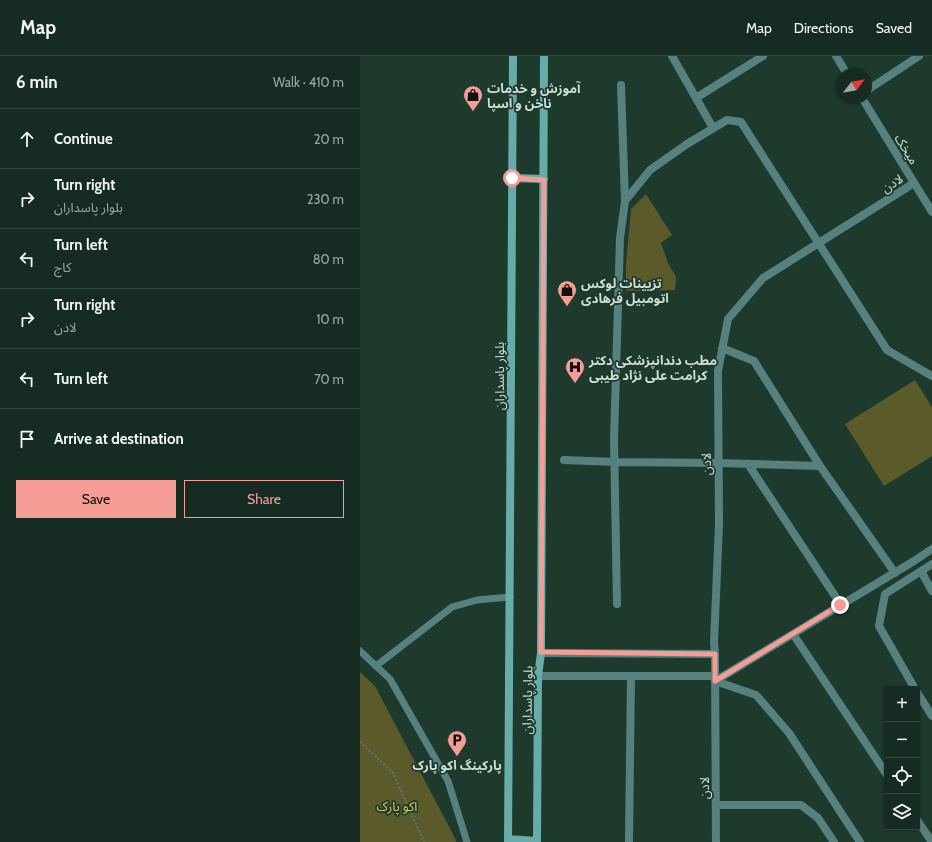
<!DOCTYPE html>
<meta charset="utf-8">
<style>
:root{--surface:#162c22;--page:#1f342a;--text:#f1f3f6;--muted:#9ea7a5;--line:#354840;--accent:#f59c96}
body{margin:0;font-family:Cabin,"Noto Sans Arabic",sans-serif;background:var(--page);color:var(--text)}
.controls{position:absolute;right:12px;bottom:12px;display:grid;overflow:hidden;border-radius:0px;box-shadow:0 1px 3px #0004}
.controls button{width:36px;height:36px;display:grid;place-items:center;padding:0;border:0;border-bottom:1px solid var(--line);background:var(--surface);color:var(--text);font:20px sans-serif}
.compass{position:absolute;left:476px;top:12px;width:36px;height:36px;border-radius:50%;background:var(--surface);box-shadow:0 1px 3px #0004;rotate:59deg}
.stop{position:absolute;width:12px;height:12px;margin:-9px;border:3px solid #f59c96;border-radius:50%;background:#fff}
.stop.end{background:#f59c96;border-color:#fff;box-shadow:0 1px 4px #0008}
.list{margin:0;padding:0;list-style:none}
h2{display:flex;justify-content:space-between;align-items:center;height:52px;margin:0;padding:0 16px;font-size:17px}
h2 small{font-size:13px;font-weight:400;color:var(--muted)}
.list li{display:grid;grid-template-columns:26px 1fr auto;gap:12px;align-items:center;box-sizing:border-box;height:60px;padding:0 16px;border-top:1px solid var(--line)}
.list b{display:block;font-size:15px;white-space:nowrap}
.list p{margin:0;font-size:13px;white-space:nowrap;color:var(--muted)}
.list em{font-size:13px;font-style:normal;color:var(--muted)}
.actions{display:flex;gap:8px;padding:12px 16px}
.actions a{flex:1;padding:9px 0;border:1px solid var(--accent);border-radius:0px;text-align:center;font-size:14px;color:var(--accent)}
.actions .main{background:var(--accent);color:#111}
.icon{flex:none;width:22px;height:22px;fill:none;stroke:currentColor;stroke-width:2;stroke-linecap:round;stroke-linejoin:round}
.map{position:relative;flex:none;width:572px;height:786px;overflow:hidden}
header{display:flex;align-items:center;gap:24px;box-sizing:border-box;height:56px;padding:0 20px;background:var(--surface);border-bottom:1px solid var(--line)}
header strong{font-size:19px}
nav{display:flex;gap:22px;margin-inline-start:auto;font-size:14px}
main{display:flex}
aside{flex:1;background:var(--surface)}
.map>svg:first-child{display:block}
</style>
<header>
<strong>Map</strong>
<nav><a>Map</a><a>Directions</a><a>Saved</a></nav>
</header>
<main>
<aside>
<h2>6 min<small>Walk · 410 m</small></h2>
<ul class="list">
<li><svg class="icon" aria-label="ahead" viewBox="0 0 24 24"><path d="M12 20V5M6 11l6-6 6 6"/></svg><div><b>Continue</b></div><em>20 m</em></li>
<li><svg class="icon" aria-label="right" viewBox="0 0 24 24"><path d="M7 20v-9h11M14 6l5 5-5 5"/></svg><div><b>Turn right</b><p>بلوار پاسداران</p></div><em>230 m</em></li>
<li><svg class="icon" aria-label="left" viewBox="0 0 24 24"><path d="M17 20v-9H6M10 6l-5 5 5 5"/></svg><div><b>Turn left</b><p>کاج</p></div><em>80 m</em></li>
<li><svg class="icon" aria-label="right" viewBox="0 0 24 24"><path d="M7 20v-9h11M14 6l5 5-5 5"/></svg><div><b>Turn right</b><p>لادن</p></div><em>10 m</em></li>
<li><svg class="icon" aria-label="left" viewBox="0 0 24 24"><path d="M17 20v-9H6M10 6l-5 5 5 5"/></svg><div><b>Turn left</b></div><em>70 m</em></li>
<li><svg class="icon" aria-label="arrive" viewBox="0 0 24 24"><path d="M6 21V4h12l-3 4 3 4H6"/></svg><div><b>Arrive at destination</b></div></li>
</ul>
<div class="actions"><a class="main">Save</a><a>Share</a></div>
</aside>
<div class="map">
<svg width="572" height="786" viewBox="0 0 572 786">
<rect width="100%" height="100%" fill="#1d3a2d"/>
<path fill="#5b5a2a" d="M 286,138 L 312,179 L 301,187 L 308,207 L 316,221 L 315,234 L 266,235 L 266,207 L 271,153 Z
M 555,324 L 572,351 L 572,400 L 524,430 L 485,368 Z
M 0,616 L 15,630 L 95,782 L 96,786 L 0,786 Z"/>
<g fill="none" stroke-linecap="round" stroke-linejoin="round">
<path stroke="#5b7368" stroke-width="2.5" stroke-dasharray="2 2" stroke-linecap="butt" d="M 0,686 L 33,717 L 64,786"/>
<path stroke="#57817e" stroke-width="7" d="M 0,595 L 30,623 L 88,725 L 107,786
M 16,610 L 92,551 L 117,544 L 150,541"/>
<path stroke="#57817e" stroke-width="8" d="M 312,0 L 353,72
M 476,0 L 487,18
M 261,29 L 265,145
M 506,35 L 559,0
M 336,42 L 403,0
M 502,42 L 572,156
M 362,292 L 394,305 L 460,410 L 535,517
M 204,404 L 255,406 L 358,407 L 460,410
M 388,408 L 481,549
M 561,515 L 572,535
M 257,548 L 254,384 L 260,182 L 265,145 L 290,114 L 327,88 L 367,64 L 381,66 L 527,294 L 572,320
M 433,578 L 527,719
M 181,597 L 355,598
M 178,620 L 355,620
M 355,625 L 554,505 L 572,493
M 355,625 L 396,639 L 429,677 L 500,786
M 555,633 L 519,570 L 525,538 L 572,508
M 557,636 L 572,660
M 356,749 L 441,749 L 458,762 L 474,786
M 557,764 L 572,786
M 269,786 L 271,620
M 356,786 L 355,598 L 354,587 L 359,468 L 358,315 L 368,263 L 403,222 L 554,127"/>
<path stroke="#68aca9" stroke-width="8" d="M 152,122 L 184,123
M 148,783 L 177,785
M 148,786 L 153,0
M 177,786 L 178,620 L 181,597 L 184,0"/>
</g>
<g fill="none" stroke-linecap="round" stroke-linejoin="round">
<path stroke="#f59c96" stroke-width="5" d="M 152,122 L 184,124 L 181,596 L 355,598 L 355,625 L 480,549"/>
</g>
<defs>
<g id="shop-pin" transform="scale(1)"><path d="M0 17L-7.5 6A9.5 9.5 0 1 1 7.5 6Z" fill="#f59c96" stroke="#1d3a2d"/><path d="M-5-2.5h2.3a2.7 3.5 0 0 1 5.4 0H5L5.5 6h-11ZM-1.5-2.5h3a1.5 2.3 0 0 0-3 0Z" fill="#111"/></g>
<g id="hospital-pin" transform="scale(1)"><path d="M0 17L-7.5 6A9.5 9.5 0 1 1 7.5 6Z" fill="#f59c96" stroke="#1d3a2d"/><path d="M-5-5h3v3.5h4V-5h3V5h-3V1.5h-4V5h-3Z" fill="#111"/></g>
<g id="parking-pin" transform="scale(1)"><path d="M0 17L-7.5 6A9.5 9.5 0 1 1 7.5 6Z" fill="#f59c96" stroke="#1d3a2d"/><path d="M-3.5-5.5H1a3.5 3.5 0 0 1 0 7H-1V5.5H-3.5ZM-1-3.4V-.6H.8a1.4 1.4 0 0 0 0-2.8Z" fill="#111"/></g>
</defs>
<g fill-rule="evenodd">
<use href="#shop-pin" x="113" y="39"/>
<use href="#shop-pin" x="207" y="234"/>
<use href="#hospital-pin" x="215" y="311"/>
<use href="#parking-pin" x="97" y="684"/>
</g>
<g text-anchor="middle" stroke-width="3.5" stroke-linejoin="round" paint-order="stroke">
<g font-size="13" font-weight="bold" fill="#cdddd5" stroke="#1d3a2d" text-anchor="start">
<text x="127" y="37">آموزش و خدمات<tspan x="127" dy="15">ناخن و اسپا</tspan></text>
<text x="221" y="232">تزیینات لوکس<tspan x="221" dy="15">اتومبیل فرهادی</tspan></text>
<text x="229" y="309">مطب دندانپزشکی دکتر<tspan x="229" dy="15">کرامت علی نژاد طیبی</tspan></text>
<text x="97" y="714" text-anchor="middle">پارکینگ اکو پارک</text>
</g>
<g font-size="13" fill="#cdddd5" stroke="#1d3a2d">
<text transform="translate(547 93) rotate(58)" y="5">میخک</text>
<text transform="translate(532 127) rotate(-32)" y="5">لادن</text>
<text transform="translate(139 320) rotate(-90)" y="5">بلوار پاسداران</text>
<text transform="translate(346 408) rotate(-91)" y="5">لادن</text>
<text transform="translate(167 644) rotate(-89)" y="5">بلوار پاسداران</text>
<text transform="translate(344 732) rotate(-90)" y="5">لادن</text>
</g>
<g font-size="13" fill="#d1ce60" stroke="#1d3a2d">
<text x="37" y="755">اکو پارک</text>
</g>
</g>
</svg>
<div class="controls">
<button>+</button>
<button>−</button>
<button><svg class="icon" aria-label="locate" viewBox="0 0 24 24"><circle cx="12" cy="12" r="6"/><path d="M12 2v4M12 18v4M2 12h4M18 12h4"/></svg></button>
<button><svg class="icon" aria-label="layers" viewBox="0 0 24 24"><path d="M12 4l9 5-9 5-9-5zM3 14l9 5 9-5"/></svg></button>
</div>
<svg class="compass" viewBox="-18 -18 36 36"><path d="M0-13l5 13h-10z" fill="#e53935"/><path d="M0 13l5-13h-10z" fill="#9ea7a5"/></svg>
<div class="stop" style="left:152px;top:122px"></div>
<div class="stop end" style="left:480px;top:549px"></div>
</div>
</main>
